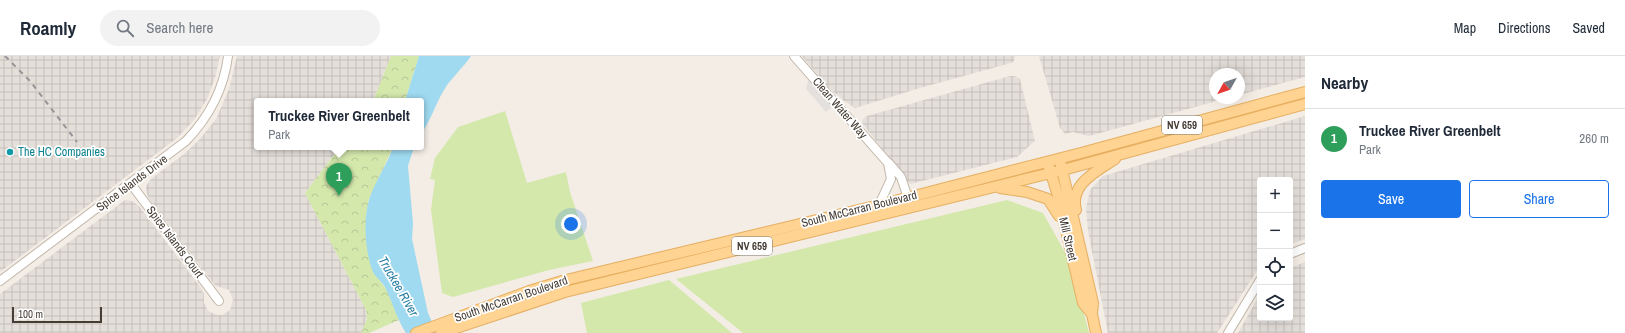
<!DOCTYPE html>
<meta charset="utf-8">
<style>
:root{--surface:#fff;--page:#f2f2f3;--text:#1f2937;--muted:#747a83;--line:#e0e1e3;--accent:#1a73e8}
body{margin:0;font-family:"Archivo Narrow",sans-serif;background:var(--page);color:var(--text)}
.controls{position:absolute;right:12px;bottom:12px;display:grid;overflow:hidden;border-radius:4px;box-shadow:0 4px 16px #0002}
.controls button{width:36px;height:36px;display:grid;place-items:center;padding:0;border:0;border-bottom:1px solid var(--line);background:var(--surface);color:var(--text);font:20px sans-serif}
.compass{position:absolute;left:1209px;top:12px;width:36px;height:36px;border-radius:50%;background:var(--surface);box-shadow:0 4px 16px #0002;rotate:230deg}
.scale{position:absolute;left:12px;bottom:10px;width:90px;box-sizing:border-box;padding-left:4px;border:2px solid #453d34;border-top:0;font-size:11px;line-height:14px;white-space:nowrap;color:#453d34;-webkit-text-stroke:3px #fff;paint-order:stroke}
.you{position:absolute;left:571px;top:168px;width:14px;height:14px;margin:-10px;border:3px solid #fff;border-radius:50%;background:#1a73e8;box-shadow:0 0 0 6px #1a73e833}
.badge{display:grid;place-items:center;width:26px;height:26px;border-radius:50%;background:var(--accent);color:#fff;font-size:13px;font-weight:700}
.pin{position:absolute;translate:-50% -33px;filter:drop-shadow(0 1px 2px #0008)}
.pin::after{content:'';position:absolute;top:21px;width:14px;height:12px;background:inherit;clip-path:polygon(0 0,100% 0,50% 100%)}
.popup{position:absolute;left:254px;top:42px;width:170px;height:52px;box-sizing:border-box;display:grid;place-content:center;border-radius:4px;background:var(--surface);filter:drop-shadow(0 1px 3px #0005);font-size:13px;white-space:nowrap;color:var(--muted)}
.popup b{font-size:15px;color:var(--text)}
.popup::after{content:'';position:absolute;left:50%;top:100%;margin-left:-8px;border:8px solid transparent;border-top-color:var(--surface)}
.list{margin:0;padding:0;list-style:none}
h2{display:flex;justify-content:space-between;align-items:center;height:52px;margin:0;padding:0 16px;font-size:17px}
h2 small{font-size:13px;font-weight:400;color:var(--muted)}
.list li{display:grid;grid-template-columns:26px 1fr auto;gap:12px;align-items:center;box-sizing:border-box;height:60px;padding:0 16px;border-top:1px solid var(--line)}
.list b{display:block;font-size:15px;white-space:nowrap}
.list p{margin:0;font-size:13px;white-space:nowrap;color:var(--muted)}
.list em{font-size:13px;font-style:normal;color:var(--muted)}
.actions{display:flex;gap:8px;padding:12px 16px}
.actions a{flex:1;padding:9px 0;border:1px solid var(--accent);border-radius:4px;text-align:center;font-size:14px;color:var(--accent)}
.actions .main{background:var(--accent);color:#fff}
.icon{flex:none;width:22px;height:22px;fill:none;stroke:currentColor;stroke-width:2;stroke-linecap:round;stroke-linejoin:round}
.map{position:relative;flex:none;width:1305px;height:277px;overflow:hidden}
header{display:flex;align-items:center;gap:24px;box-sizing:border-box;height:56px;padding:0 20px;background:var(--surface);border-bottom:1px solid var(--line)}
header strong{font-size:19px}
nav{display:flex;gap:22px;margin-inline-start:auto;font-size:14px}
.search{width:280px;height:36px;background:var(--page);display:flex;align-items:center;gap:10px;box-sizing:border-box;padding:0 14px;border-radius:22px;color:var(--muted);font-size:15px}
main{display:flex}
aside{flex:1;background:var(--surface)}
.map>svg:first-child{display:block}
</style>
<header>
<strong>Roamly</strong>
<div class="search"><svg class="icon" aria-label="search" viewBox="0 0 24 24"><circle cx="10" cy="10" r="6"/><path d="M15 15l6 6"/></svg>Search here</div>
<nav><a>Map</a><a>Directions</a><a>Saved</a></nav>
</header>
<main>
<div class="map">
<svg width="1305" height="277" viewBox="0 0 1305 277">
<defs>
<pattern id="industrial-grid" width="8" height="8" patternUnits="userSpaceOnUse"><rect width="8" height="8" fill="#e5dfda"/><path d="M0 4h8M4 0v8" fill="none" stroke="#c6c0bc"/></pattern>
<pattern id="park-crowns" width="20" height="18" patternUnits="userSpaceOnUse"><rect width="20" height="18" fill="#d4e8ac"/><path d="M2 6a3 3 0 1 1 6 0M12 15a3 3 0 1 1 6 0" fill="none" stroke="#b7c895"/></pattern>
</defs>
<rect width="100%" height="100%" fill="#f3ede5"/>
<path fill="url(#industrial-grid)" d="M 0,0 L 220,0 L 215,22 L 207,43 L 194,64 L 177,82 L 0,216 Z
M 237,0 L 391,0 L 373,45 L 257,45 L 257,91 L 340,91 L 305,137 L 366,254 L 367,263 L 361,277 L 0,277 L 0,238 L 125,144 L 132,145 L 139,150 L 201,232 L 204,238 L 204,247 L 208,255 L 217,259 L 222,259 L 230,254 L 233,244 L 229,234 L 216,230 L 212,226 L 149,143 L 146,135 L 146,130 L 151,123 L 184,98 L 199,84 L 216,63 L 229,33 Z
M 802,0 L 1015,0 L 1015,1 L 1014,5 L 1011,7 L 920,32 L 855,52 L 843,44 L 828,31 Z
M 1039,0 L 1305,0 L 1305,21 L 1239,39 L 1239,18 L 1215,18 L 1215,42 L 1228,42 L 1089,80 L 1073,76 L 1065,78 L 1060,72 Z
M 1010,20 L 1015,20 L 1020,23 L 1035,85 L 1017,101 L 910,128 L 862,67 L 863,63 L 867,60 Z
M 1305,60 L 1305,183 L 1290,188 L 1290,124 L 1260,124 L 1260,210 L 1217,277 L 1108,277 L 1088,175 L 1086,152 L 1090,134 L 1103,120 Z
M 1305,206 L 1305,277 L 1238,277 L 1260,238 L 1260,262 L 1290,262 L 1290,212 Z"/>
<path fill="#d4e8ac" d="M 505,55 L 527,127 L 566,116 L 570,136 L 593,205 L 549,214 L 453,241 L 442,237 L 431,154 L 435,124 L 430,123 L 435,102 L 458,71 Z
M 1007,144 L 1043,157 L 1071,207 L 1089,277 L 743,277 L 676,223 Z
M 669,224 L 732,277 L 587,277 L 581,247 Z"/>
<path fill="url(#park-crowns)" d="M 391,0 L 419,0 L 405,45 L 373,45 Z
M 340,91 L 393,91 L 369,143 L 366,159 L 367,185 L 374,217 L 387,234 L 399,264 L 369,277 L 361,277 L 367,263 L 366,254 L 305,137 Z"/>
<path fill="#e3e0dd" d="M 809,22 L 833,50 L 826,56 L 806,33 Z"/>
<path fill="#9fdaf1" d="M 419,0 L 471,0 C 463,12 451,22 444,34 C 435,49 431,64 421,78 L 421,45 L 405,45 Z
M 393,91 L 414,91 L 408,110 L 413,168 L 412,183 L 428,257 L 437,277 L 406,277 C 397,264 393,247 386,233 C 383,226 376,222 373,216 C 365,196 363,164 369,144 C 375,125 387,109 393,91 Z"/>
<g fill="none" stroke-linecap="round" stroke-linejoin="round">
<g stroke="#c1b6aa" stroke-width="10">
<path id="minor" d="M 794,0 L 888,107 L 891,123 L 879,149
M 889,107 L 901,121 L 908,142
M 131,128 L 219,245
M 1290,198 L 1305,192
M 0,225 L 186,85 C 209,61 224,33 228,0
M 1228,277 L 1260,224"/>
</g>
<g stroke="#e6ae60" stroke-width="12">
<path id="major" d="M 1061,109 L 1093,247 L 1092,258 L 1096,277
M 1049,111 L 1058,140 L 1083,247 L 1092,258
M 1000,132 L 1027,136 L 1048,143 L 1059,160
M 1076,154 C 1069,128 1097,115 1115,103
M 416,277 L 529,235 L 562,225 L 879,149 L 1081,97 L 1305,36
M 441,277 L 565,236 L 1063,114 L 1305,48"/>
</g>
<use href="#minor" stroke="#fff" stroke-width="8"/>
<use href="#major" stroke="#ffd392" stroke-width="10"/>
<path stroke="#959595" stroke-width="2" stroke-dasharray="5 5" stroke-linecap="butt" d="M 5,0 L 30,25 L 77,86"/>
</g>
<circle fill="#0f9aa8" stroke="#fff" stroke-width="1.5" cx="10" cy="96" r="4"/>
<g text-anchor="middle" stroke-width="3.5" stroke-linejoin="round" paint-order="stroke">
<g fill="#fff" stroke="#7d7771" stroke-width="1">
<rect x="1162" y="60" width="40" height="18" rx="3"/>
<rect x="732" y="181" width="40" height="18" rx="3"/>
</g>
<g font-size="11" font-weight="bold" fill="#453d34">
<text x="1182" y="73">NV 659</text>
<text x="752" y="194">NV 659</text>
</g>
<g font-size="12" fill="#453d34" stroke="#fff">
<text transform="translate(840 52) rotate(49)" y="4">Clean Water Way</text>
<text transform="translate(132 127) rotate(-37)" y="4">Spice Islands Drive</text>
<text transform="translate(859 153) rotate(-14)" y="4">South McCarran Boulevard</text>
<text transform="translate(1068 183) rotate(77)" y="4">Mill Street</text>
<text transform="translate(175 186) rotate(53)" y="4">Spice Islands Court</text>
<text transform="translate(511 243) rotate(-19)" y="4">South McCarran Boulevard</text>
</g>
<g font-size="12" fill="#0d838f" stroke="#fff" text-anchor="start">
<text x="18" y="100">The HC Companies</text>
</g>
<g font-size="13" font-style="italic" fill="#297ea3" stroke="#fff">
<text transform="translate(399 230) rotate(60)" y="5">Truckee River</text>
</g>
</g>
</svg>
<div class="controls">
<button>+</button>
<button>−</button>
<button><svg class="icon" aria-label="locate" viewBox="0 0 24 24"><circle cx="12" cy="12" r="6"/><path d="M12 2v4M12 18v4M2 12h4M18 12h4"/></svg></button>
<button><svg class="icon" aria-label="layers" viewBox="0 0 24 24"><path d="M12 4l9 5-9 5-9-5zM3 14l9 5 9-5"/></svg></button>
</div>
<svg class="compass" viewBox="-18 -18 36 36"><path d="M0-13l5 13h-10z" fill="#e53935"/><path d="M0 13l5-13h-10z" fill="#747a83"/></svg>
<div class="scale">100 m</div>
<div class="you"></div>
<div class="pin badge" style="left:339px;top:140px;background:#2e9e5b">1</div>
<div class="popup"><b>Truckee River Greenbelt</b>Park</div>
</div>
<aside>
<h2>Nearby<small></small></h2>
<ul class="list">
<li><span class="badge" style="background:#2e9e5b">1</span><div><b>Truckee River Greenbelt</b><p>Park</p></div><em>260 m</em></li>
</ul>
<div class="actions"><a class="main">Save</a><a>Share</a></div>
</aside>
</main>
